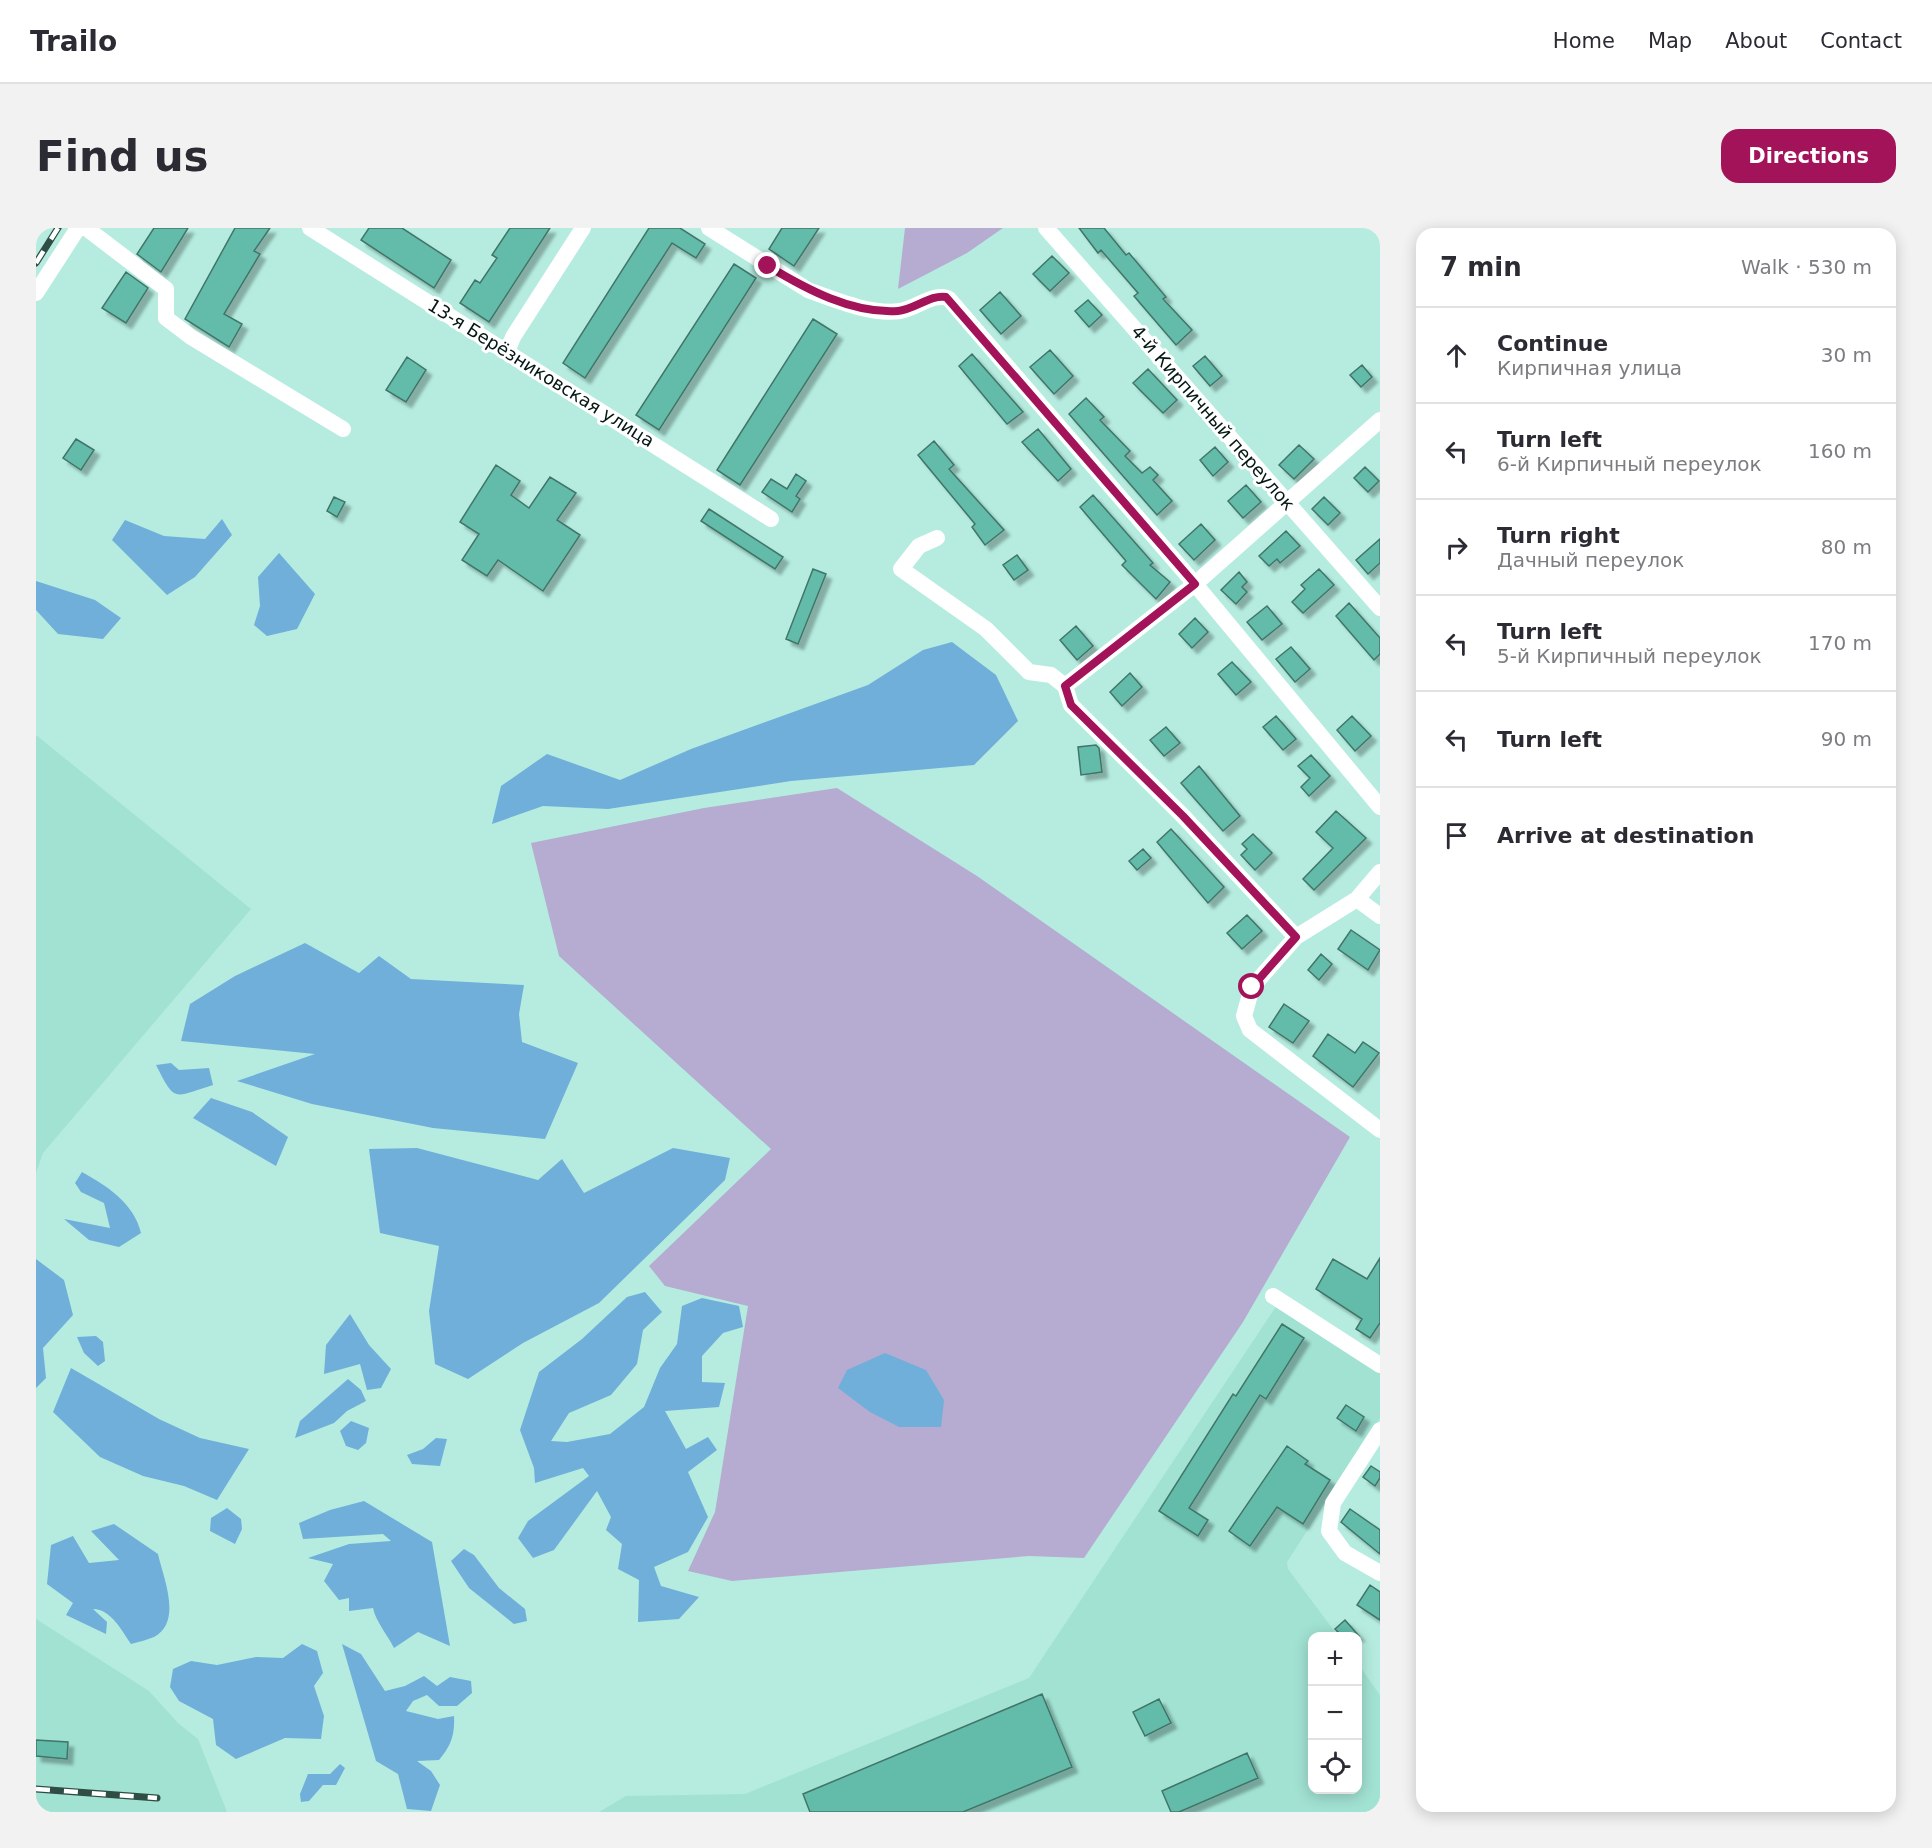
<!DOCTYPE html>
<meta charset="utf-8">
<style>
:root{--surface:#fff;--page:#f2f2f3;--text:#2b2b33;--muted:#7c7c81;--line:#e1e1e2;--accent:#a21359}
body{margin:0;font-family:"DejaVu Sans",sans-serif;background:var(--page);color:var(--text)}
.controls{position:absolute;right:18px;bottom:18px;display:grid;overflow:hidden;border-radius:12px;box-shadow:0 3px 15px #0003}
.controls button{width:54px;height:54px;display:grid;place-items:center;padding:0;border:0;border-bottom:2px solid var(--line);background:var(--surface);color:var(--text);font:30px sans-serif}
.stop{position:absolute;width:18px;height:18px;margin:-14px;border:4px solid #a21359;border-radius:50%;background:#fff}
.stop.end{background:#a21359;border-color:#fff;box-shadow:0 2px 6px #0008}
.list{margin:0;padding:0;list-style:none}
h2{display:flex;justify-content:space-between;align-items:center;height:78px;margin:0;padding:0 24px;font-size:26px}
h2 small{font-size:20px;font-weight:400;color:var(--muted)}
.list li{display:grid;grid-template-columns:39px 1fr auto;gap:18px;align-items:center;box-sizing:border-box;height:96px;padding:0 24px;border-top:2px solid var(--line)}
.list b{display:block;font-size:22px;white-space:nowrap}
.list p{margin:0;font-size:20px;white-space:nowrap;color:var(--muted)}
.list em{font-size:20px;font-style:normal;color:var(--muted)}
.icon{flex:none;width:33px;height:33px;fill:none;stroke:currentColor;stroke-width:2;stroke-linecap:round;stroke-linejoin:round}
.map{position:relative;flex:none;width:1344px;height:1584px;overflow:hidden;border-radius:18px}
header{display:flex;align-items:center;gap:36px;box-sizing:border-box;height:84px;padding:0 30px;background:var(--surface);border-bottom:2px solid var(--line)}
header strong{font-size:28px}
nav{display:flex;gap:33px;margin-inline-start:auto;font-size:21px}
.intro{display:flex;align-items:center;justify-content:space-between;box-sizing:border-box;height:144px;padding:0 36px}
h1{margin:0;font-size:42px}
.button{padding:15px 27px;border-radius:18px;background:var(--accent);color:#fff;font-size:21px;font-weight:700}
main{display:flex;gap:36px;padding:0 36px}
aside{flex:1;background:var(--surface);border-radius:18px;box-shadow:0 3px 15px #0003}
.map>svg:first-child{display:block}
</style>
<header>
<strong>Trailo</strong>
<nav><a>Home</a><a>Map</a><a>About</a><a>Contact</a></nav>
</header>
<div class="intro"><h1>Find us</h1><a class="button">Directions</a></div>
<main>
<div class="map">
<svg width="1344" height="1584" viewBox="0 0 1344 1584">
<defs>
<filter id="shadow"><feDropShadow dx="5.5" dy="5.5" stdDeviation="1.5" flood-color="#0004"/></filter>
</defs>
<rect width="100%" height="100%" fill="#b5ecdf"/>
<path fill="#a1e2d3" d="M 0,507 L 215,681 L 7,925 L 0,945 Z
M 1241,1077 L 1344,1142 L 1344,1190 L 1251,1334 L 1252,1341 L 1302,1408 L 1276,1408 L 1276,1562 L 1322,1562 L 1322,1436 L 1344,1467 L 1344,1584 L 563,1584 L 590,1568 L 709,1566 L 993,1450 Z
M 0,1391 L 113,1463 L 142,1495 L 162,1511 L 191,1584 L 0,1584 Z"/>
<path fill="#b6abd1" d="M 869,0 L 967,0 L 931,25 L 862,61 Z
M 801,560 L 941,648 L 1314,909 L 1207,1094 L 1048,1330 L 993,1328 L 696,1353 L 652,1343 L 679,1284 L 712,1078 L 629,1058 L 613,1038 L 735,921 L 523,728 L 495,615 L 668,580 Z"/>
<path fill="#6fafda" d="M 186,291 L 196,307 L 159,349 L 131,367 L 76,312 L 89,292 L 128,308 L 169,311 Z
M 243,325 L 279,366 L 261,401 L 231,408 L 218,397 L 224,378 L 222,349 Z
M 0,353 L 59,372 L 85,390 L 67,411 L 22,406 L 0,382 Z
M 916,414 L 960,447 L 982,493 L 938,537 L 755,553 L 572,581 L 507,578 L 456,596 L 465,558 L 511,526 L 584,552 L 655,521 L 832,457 L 887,422 Z
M 269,715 L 323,745 L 343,728 L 375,751 L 488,757 L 483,786 L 486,814 L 542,835 L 509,911 L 397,900 L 276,876 L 201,853 L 279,826 L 145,813 L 154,776 L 199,748 Z
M 135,835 L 143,842 L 173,840 L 177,857 C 137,869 140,876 120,837 Z
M 175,870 L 216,884 L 252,909 L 240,938 L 157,890 Z
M 381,920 L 502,952 L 526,931 L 548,965 L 637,920 L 694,930 L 689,952 L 563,1075 L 487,1115 L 432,1151 L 399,1136 L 393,1083 L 403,1018 L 344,1005 L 333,921 Z
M 46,944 C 71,958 98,975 105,1005 L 83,1019 L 53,1012 L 28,991 L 74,1000 L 68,975 L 45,964 L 39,955 Z
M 0,1031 L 28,1052 L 37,1087 L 7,1120 L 10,1150 L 0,1160 Z
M 609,1064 L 626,1084 L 607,1102 L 601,1136 L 575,1167 L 533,1185 L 515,1213 L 531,1214 L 574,1206 L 608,1179 L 624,1140 L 641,1116 L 646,1078 L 666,1070 L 703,1078 L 707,1099 L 687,1105 L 666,1128 L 666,1154 L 689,1155 L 683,1179 L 629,1183 L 650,1221 L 672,1209 L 681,1222 L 652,1244 L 672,1289 L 652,1324 L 618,1339 L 625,1358 L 663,1369 L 643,1391 L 602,1394 L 603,1352 L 582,1341 L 586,1316 L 570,1302 L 575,1289 L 561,1263 L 518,1322 L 497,1330 L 482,1310 L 492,1293 L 553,1248 L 547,1240 L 499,1255 L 498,1240 L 484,1202 L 503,1144 L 546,1111 L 591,1069 Z
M 314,1086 L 333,1117 L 355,1141 L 345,1160 L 331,1162 L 324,1136 L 288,1146 L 290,1117 Z
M 60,1108 L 67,1114 L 69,1133 L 62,1138 L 48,1125 L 41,1109 Z
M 849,1125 L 890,1142 L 908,1172 L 905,1199 L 863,1199 L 834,1184 L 802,1160 L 811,1142 Z
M 35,1140 L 123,1191 L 164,1210 L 213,1221 L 181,1272 L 148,1258 L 107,1248 L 64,1229 L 17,1184 Z
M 312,1151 L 325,1162 L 330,1173 L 311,1183 L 298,1195 L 259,1210 L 264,1193 Z
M 315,1193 L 333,1200 L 330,1215 L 322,1222 L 310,1218 L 304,1203 Z
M 400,1210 L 411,1211 L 404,1238 L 376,1236 L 371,1227 L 387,1221 Z
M 328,1273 L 396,1314 L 414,1418 L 382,1404 L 358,1420 C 351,1406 340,1394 337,1380 L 313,1383 L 313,1370 L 303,1372 L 288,1353 L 297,1336 L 272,1330 L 313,1316 L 355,1313 L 347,1306 L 267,1311 L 263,1295 L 294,1282 Z
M 191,1280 L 205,1291 L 206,1301 L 199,1316 L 174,1303 L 175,1290 Z
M 78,1296 L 122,1326 C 127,1349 147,1394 118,1409 C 111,1412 102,1414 95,1416 C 86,1403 75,1381 57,1381 L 71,1394 L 70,1406 L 30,1387 L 37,1375 L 11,1356 L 15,1317 L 37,1308 L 53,1335 L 83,1332 L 55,1303 Z
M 428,1321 L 438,1327 L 463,1360 L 489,1381 L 491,1393 L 478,1396 L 433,1360 L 415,1333 Z
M 266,1416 L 281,1423 L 287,1445 L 278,1458 L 288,1488 L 285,1511 L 249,1510 L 200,1531 L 180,1517 L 177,1491 L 143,1473 L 134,1459 L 137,1441 L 155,1433 L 181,1437 L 220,1429 L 247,1430 Z
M 306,1416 L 325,1426 L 349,1463 L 369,1458 L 388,1448 L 401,1458 L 414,1449 L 435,1453 L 436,1465 L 421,1478 L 403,1478 L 391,1467 L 377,1473 L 370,1483 L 402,1491 L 418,1488 C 419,1507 415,1518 403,1532 L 381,1533 L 395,1543 L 404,1557 L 395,1583 L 371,1581 L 362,1546 L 340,1533 Z
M 304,1536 L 309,1540 L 300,1557 L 287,1557 L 273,1573 L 265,1574 L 264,1566 L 272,1546 L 294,1546 Z"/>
<path fill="#63bca9" stroke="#42756a" stroke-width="1.5" filter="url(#shadow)" d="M 118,0 L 152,0 L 125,44 L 101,26 Z
M 199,0 L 234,0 L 218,23 L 224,26 L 188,86 L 206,96 L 193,119 L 149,91 Z
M 333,0 L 366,0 L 415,32 L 398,60 L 325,12 Z
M 474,0 L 514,0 L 453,94 L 424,75 L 439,52 L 444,55 L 461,30 L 456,27 Z
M 613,0 L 644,0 L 669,16 L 660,30 L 636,15 L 549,150 L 527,135 Z
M 746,0 L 783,0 L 758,38 L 733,21 Z
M 1043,0 L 1068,0 L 1090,27 L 1093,25 L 1130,69 L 1127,71 L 1156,102 L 1140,117 L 1098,68 L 1102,65 L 1065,22 L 1062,25 Z
M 1016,28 L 1033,45 L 1014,63 L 997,46 Z
M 698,36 L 720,50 L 623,202 L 600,187 Z
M 90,44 L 112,60 L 90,95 L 66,80 Z
M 964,64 L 985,88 L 965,106 L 944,82 Z
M 1052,72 L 1066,87 L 1053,99 L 1039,83 Z
M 777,91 L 801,106 L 704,257 L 681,242 Z
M 1014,122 L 1037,148 L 1018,166 L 994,139 Z
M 936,126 L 987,184 L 971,196 L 923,138 Z
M 1169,128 L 1186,148 L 1174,158 L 1157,138 Z
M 371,129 L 390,142 L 370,174 L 350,162 Z
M 1326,137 L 1336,149 L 1325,159 L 1314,147 Z
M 1112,141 L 1141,172 L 1127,185 L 1097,155 Z
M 1050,170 L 1068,189 L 1064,192 L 1094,223 L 1089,228 L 1106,245 L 1114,239 L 1122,247 L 1117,252 L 1136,273 L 1121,287 L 1033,186 Z
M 1002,201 L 1035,241 L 1022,253 L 986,214 Z
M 40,211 L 58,222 L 45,242 L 27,230 Z
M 898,213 L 918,237 L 913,241 L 968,302 L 949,317 L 936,299 L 939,296 L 882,227 Z
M 1263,217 L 1278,231 L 1258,251 L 1243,237 Z
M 1179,219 L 1192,234 L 1177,248 L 1164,232 Z
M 460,237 L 484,253 L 475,267 L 493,280 L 514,249 L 540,265 L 521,292 L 544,307 L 507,363 L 462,332 L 451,348 L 426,332 L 443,306 L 424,294 Z
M 1329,239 L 1343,253 L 1332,264 L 1318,250 Z
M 760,246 L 770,253 L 760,268 L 764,271 L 756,284 L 726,264 L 735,251 L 751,261 Z
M 1210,257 L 1225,274 L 1207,290 L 1192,273 Z
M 1057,267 L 1117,335 L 1114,337 L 1134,354 L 1120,371 L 1086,337 L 1090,333 L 1044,279 Z
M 298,269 L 309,274 L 301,289 L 291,283 Z
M 1288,269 L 1304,285 L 1292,297 L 1276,281 Z
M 673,281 L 747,329 L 739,341 L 665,293 Z
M 1165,296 L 1179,312 L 1158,332 L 1143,316 Z
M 1250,303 L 1264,318 L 1244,335 L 1241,331 L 1233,338 L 1223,328 Z
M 1344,311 L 1344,335 L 1332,346 L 1320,332 Z
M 981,327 L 992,342 L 978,352 L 967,337 Z
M 777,341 L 790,346 L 762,416 L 750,411 Z
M 1283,341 L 1298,357 L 1267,385 L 1256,374 L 1269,361 L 1265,357 Z
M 1203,344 L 1211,354 L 1206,359 L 1211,364 L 1200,376 L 1185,362 Z
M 1313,375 L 1344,410 L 1344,426 L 1338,432 L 1300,388 Z
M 1231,378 L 1246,396 L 1226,412 L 1211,394 Z
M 1159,390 L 1172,404 L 1156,420 L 1143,406 Z
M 1040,398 L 1057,418 L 1041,432 L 1024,412 Z
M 1255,419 L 1274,441 L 1259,454 L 1240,431 Z
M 1196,434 L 1215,454 L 1200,467 L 1182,446 Z
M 1094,445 L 1106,459 L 1086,478 L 1074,464 Z
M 1240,488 L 1260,511 L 1247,522 L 1227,499 Z
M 1316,488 L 1335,508 L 1319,523 L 1301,502 Z
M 1130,499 L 1144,515 L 1128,528 L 1114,512 Z
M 1060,517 L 1063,520 L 1066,544 L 1045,547 L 1042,519 Z
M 1275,527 L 1294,548 L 1273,568 L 1265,559 L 1274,550 L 1262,538 Z
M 1163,538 L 1204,588 L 1187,603 L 1145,555 Z
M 1300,583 L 1330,610 L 1278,662 L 1267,651 L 1297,620 L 1280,604 Z
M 1135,601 L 1188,659 L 1172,675 L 1121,614 Z
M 1217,606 L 1236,625 L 1219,642 L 1205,627 L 1211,621 L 1206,616 Z
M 1107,621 L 1115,630 L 1101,642 L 1093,633 Z
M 1211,687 L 1226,703 L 1206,721 L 1191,705 Z
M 1315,702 L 1344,722 L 1332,742 L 1302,721 Z
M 1285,726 L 1296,736 L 1283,752 L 1272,742 Z
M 1248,776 L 1273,793 L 1257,815 L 1233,799 Z
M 1292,806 L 1319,825 L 1327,814 L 1343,825 L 1317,859 L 1277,828 Z
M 1344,1030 L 1344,1095 L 1334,1110 L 1320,1101 L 1326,1091 L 1280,1061 L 1297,1031 L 1331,1051 Z
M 1246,1096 L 1268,1110 L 1230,1171 L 1224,1167 L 1153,1280 L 1172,1292 L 1162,1308 L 1123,1283 L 1197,1166 L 1200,1168 Z
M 1310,1177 L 1328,1189 L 1320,1203 L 1301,1190 Z
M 1251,1218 L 1272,1233 L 1269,1236 L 1294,1252 L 1267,1296 L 1241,1279 L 1214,1318 L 1193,1303 Z
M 1335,1238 L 1344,1244 L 1344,1250 L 1339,1258 L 1327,1249 Z
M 1314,1281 L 1344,1302 L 1344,1326 L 1305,1294 Z
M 1334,1357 L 1344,1364 L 1344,1392 L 1321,1377 Z
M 1309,1392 L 1323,1408 L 1306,1408 L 1299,1401 Z
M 1006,1466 L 1036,1539 L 927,1584 L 774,1584 L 767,1566 Z
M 1123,1471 L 1135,1495 L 1109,1508 L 1097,1484 Z
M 0,1512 L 32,1514 L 31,1531 L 0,1528 Z
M 1211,1525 L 1222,1550 L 1143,1584 L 1135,1584 L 1126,1563 Z"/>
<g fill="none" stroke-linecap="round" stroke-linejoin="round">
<path stroke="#fff" stroke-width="16" d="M 50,0 L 130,61 L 130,90 L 155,109 L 307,201
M 274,0 L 735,291
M 673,0 L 772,62 C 799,72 835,87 864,83 C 879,81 900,63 913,71 L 1159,356 L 1344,579
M 1010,0 L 1344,380
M 0,65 L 42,0
M 472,122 L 477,109 L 547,0
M 901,310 L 883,318 L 865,341 L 950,401 L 993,444 L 1015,447 L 1029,458 L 1035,477 L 1147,588 L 1260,709
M 1029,458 L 1159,356 L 1344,192
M 1344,644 L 1321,671 L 1260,709 L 1216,759 L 1208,788 L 1214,802 L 1344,902
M 1321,671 L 1344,688
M 1237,1068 L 1344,1137
M 1344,1202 L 1297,1275 L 1293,1303 L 1309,1325 L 1344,1345"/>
<g stroke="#2f4c45" stroke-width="7">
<path id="rail" d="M 0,35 L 22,0
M 0,1561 L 121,1570"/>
</g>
<use href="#rail" stroke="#fff" stroke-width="4.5" stroke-dasharray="14" stroke-linecap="butt"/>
</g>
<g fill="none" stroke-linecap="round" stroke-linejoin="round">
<path stroke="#a21359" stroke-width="8" d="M 732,38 C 770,61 816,86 862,83 C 878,82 895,66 910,69 L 1159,356 L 1029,458 L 1035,477 L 1147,588 L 1260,709 L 1216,759"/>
</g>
<g text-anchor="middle" stroke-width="6" stroke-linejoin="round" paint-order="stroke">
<g font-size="18" fill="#031713" stroke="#fff">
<text transform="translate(505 145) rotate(32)" y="6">13-я Берёзниковская улица</text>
<text transform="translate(1177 190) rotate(49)" y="6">4-й Кирпичный переулок</text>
</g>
</g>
</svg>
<div class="controls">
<button>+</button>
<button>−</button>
<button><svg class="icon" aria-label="locate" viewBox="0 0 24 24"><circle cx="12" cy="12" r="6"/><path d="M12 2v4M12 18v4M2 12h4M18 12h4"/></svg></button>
</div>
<div class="stop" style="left:1216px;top:759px"></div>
<div class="stop end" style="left:732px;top:38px"></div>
</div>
<aside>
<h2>7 min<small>Walk · 530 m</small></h2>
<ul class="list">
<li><svg class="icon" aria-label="ahead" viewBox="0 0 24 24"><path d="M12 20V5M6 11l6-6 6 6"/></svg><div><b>Continue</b><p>Кирпичная улица</p></div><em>30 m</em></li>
<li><svg class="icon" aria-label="left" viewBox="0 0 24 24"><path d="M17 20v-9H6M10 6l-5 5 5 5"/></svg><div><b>Turn left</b><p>6-й Кирпичный переулок</p></div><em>160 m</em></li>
<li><svg class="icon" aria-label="right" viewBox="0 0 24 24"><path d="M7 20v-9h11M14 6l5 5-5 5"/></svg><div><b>Turn right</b><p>Дачный переулок</p></div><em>80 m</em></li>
<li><svg class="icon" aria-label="left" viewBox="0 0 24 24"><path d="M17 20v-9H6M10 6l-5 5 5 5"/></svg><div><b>Turn left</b><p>5-й Кирпичный переулок</p></div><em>170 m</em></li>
<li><svg class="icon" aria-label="left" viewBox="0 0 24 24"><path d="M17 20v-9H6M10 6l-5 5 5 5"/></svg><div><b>Turn left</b></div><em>90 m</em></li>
<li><svg class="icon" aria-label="arrive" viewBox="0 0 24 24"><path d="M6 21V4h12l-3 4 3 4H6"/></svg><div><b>Arrive at destination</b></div></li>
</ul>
</aside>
</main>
